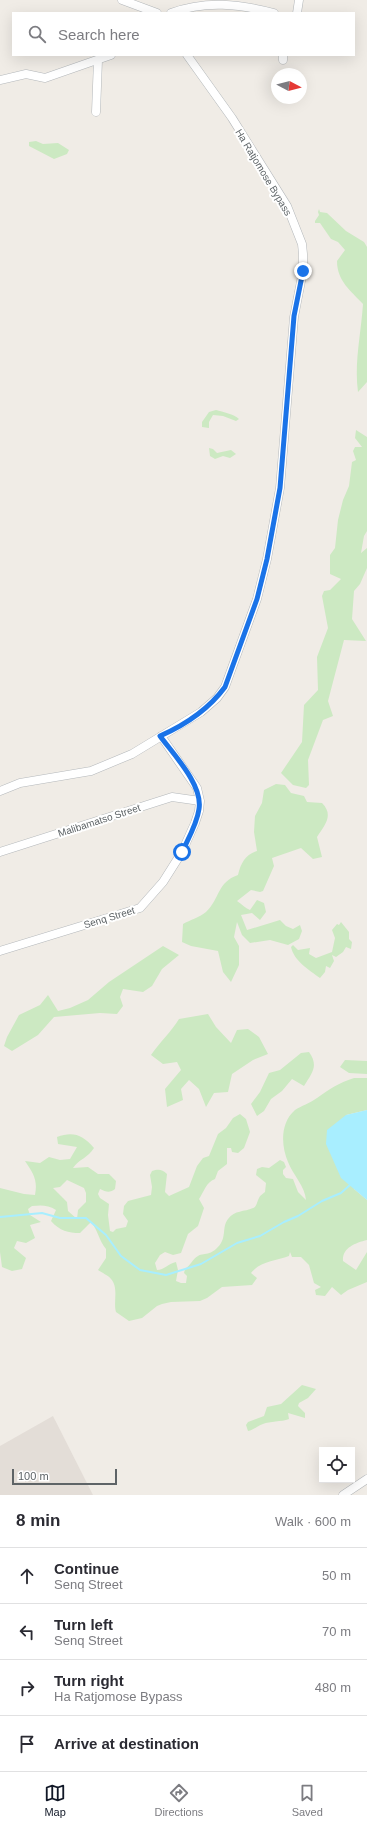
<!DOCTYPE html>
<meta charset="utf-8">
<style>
:root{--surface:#fff;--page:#f2f2f3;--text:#2b2b33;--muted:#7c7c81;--line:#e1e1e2;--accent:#111827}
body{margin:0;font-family:Helvetica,sans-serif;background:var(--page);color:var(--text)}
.controls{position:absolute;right:12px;bottom:12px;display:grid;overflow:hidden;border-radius:0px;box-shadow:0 4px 16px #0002}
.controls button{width:36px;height:36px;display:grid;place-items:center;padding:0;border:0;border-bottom:1px solid var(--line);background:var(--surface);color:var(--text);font:20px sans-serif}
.compass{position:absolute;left:271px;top:68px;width:36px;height:36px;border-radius:50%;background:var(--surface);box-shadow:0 4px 16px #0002;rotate:97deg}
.scale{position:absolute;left:12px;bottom:10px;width:105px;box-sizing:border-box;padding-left:4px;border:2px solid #5e6467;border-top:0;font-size:11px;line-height:14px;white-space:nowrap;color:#5e6467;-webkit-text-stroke:3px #fff;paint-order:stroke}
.stop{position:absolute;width:12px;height:12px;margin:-9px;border:3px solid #1a73e8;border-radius:50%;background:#fff}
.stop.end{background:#1a73e8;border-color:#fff;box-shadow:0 1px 4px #0008}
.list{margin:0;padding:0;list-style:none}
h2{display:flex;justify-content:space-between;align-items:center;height:52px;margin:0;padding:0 16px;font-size:17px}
h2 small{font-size:13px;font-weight:400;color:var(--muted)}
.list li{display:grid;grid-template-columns:26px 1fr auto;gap:12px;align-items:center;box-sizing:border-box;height:56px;padding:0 16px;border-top:1px solid var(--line)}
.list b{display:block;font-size:15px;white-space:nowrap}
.list p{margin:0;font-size:13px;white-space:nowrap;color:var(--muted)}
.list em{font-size:13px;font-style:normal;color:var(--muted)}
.icon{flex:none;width:22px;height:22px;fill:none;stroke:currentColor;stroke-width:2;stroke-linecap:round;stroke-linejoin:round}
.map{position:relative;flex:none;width:367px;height:1495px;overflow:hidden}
.search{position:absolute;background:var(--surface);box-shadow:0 4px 16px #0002;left:12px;right:12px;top:12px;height:44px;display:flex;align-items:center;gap:10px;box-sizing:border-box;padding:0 14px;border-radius:0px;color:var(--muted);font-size:15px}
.sheet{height:276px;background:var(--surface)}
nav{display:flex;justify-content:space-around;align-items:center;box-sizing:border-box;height:56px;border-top:1px solid var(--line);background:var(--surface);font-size:11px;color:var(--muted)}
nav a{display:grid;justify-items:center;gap:2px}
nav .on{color:var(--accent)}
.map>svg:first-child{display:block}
</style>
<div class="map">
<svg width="367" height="1495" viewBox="0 0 367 1495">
<rect width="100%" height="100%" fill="#f0ece6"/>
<path fill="#e3ddd7" d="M 53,1416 L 93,1495 L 0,1495 L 0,1446 Z"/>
<path fill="#cce9c2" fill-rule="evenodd" d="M 36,141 L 43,144 L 58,143 L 69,150 L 67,154 L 54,159 L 29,146 L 29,142 Z
M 319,209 L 320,212 L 327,213 L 346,231 L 364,242 L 367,247 L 367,382 L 358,392 C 354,363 361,334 363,304 C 351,291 337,281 337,261 L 345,250 L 338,242 L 331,239 L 320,223 L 315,223 L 315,221 L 319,215 L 318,212 Z
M 216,410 C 223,412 234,414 239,419 L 236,421 L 223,416 L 213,415 L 209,422 L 209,428 L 202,427 L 202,422 L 209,412 Z
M 356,430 L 367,437 L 367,531 L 364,536 L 361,553 L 367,548 L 367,568 L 360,584 L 354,591 L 352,619 L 366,641 L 344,640 L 328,701 L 333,716 L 323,720 L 308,760 L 309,785 L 306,788 L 293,785 L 281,773 L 302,742 L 304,705 L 318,690 L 317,657 L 328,628 L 322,596 L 324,591 L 330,590 L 341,579 L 330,574 L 330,555 L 335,548 L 338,520 L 343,500 L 349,486 L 352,462 L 356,460 L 353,451 L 355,447 L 362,447 L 355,438 Z
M 209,448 L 213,449 L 217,453 L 231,450 L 236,454 L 230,458 L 223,456 L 215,459 L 210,456 Z
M 276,784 L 285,785 L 291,793 L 304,796 L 307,802 L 322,803 C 334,815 325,825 317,837 L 322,857 L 313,859 L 301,848 L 272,858 L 274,866 L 263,891 L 260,892 L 251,890 L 237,901 C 242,904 245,908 250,910 L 257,900 L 264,903 L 266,912 L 260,920 L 252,913 L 241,915 L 247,930 L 280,920 L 286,926 L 293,929 L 300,925 L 302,931 L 299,939 L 288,945 L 270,940 L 250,943 L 242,935 L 237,922 L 234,937 L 239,946 L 239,965 L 231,982 L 223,972 L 218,951 L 191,946 L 182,942 L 183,924 C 190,920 200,917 206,912 C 220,899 217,882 238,875 C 241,863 245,855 257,851 L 254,832 L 255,816 L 262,803 L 264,790 Z
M 341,922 L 349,932 L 349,939 L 352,942 L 351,949 L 346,947 L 343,952 L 336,957 L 332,955 L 334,961 L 330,968 L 326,966 L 325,972 L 320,978 C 309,970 294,961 291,947 L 293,945 L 298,950 L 310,948 L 309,954 L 316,958 L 332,952 L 335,938 L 332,930 L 337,924 L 339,925 Z
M 163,946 L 179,955 L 162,969 L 152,986 L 143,992 L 123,989 L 120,997 L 123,1006 L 117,1014 L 100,1013 L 54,1017 L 38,1035 L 12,1051 L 4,1046 L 7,1037 L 19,1015 L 40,1005 L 48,995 L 58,1011 L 70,1008 L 88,1000 L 109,982 Z
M 208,1014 L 216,1027 L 231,1043 L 237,1030 L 248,1029 L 259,1037 L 268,1054 L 253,1060 L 232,1074 L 228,1092 L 214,1093 L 206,1107 L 199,1089 L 189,1080 L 181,1089 L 183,1100 L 167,1107 L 165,1089 L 181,1070 L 177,1062 L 163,1064 L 151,1055 C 160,1042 171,1032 179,1019 Z
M 309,1052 C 319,1066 312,1073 304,1086 L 292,1079 L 282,1091 L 271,1099 L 264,1111 L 257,1116 L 251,1104 L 260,1092 L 269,1073 L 280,1070 L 301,1053 Z
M 345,1060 L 367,1061 L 367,1074 L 349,1073 L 340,1067 Z
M 354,1078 L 367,1078 L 367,1110 L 346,1115 L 354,1189 L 367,1200 L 367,1240 C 355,1243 342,1248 343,1261 L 356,1270 L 367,1252 L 367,1282 L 348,1290 L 341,1295 L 332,1287 L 325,1296 L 316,1295 L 315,1290 L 321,1287 L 314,1283 L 309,1265 L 301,1257 L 292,1257 L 290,1252 L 289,1256 C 276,1261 260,1261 251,1273 L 257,1278 L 252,1285 L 222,1287 L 207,1298 L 200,1301 L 171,1302 L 162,1304 L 157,1306 L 142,1318 L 129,1321 L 116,1312 C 113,1302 119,1288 111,1279 C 108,1275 102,1273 98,1270 L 106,1258 L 106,1249 C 99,1241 98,1230 91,1222 L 80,1233 C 68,1233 60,1231 51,1221 L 56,1210 C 48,1205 42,1205 32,1206 L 28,1209 L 30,1215 L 41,1222 L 30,1225 L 35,1238 L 26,1243 L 17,1241 L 14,1248 L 26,1258 L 22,1269 L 12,1271 L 2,1267 L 0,1252 L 0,1188 L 24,1194 L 35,1195 C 38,1180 33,1173 25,1161 L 40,1163 L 49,1157 L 60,1160 L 70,1159 L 77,1147 L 58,1144 L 57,1137 C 73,1131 83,1135 94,1148 C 88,1158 79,1159 73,1168 L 88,1167 L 98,1174 L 109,1174 L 116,1181 L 115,1189 C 110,1193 106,1192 100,1189 L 98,1194 L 100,1198 L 109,1204 L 108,1215 L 110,1231 L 113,1232 L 116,1229 L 126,1227 L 128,1221 L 123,1214 L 124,1206 L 128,1201 L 151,1195 L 152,1187 L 150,1175 L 152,1171 C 158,1169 162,1169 167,1174 L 165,1192 L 169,1196 L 189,1187 L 197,1166 L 203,1158 L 209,1156 L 218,1134 L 226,1128 L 233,1118 L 240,1114 L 246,1119 L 250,1132 L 244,1148 L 238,1153 L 232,1152 L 231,1148 L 227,1148 L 227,1164 L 218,1171 L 215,1179 C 206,1182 204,1192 199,1199 L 204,1208 L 198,1226 L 188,1234 L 181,1253 L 173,1255 L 165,1252 L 160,1255 L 155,1263 L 157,1270 C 164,1270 169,1263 176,1262 L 178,1270 L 176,1281 L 181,1283 L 186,1283 L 187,1276 L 184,1273 C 185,1268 188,1267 191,1263 C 201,1249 206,1258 216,1249 C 228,1239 221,1228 228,1219 C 235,1210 244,1212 253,1208 C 257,1207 257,1201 259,1198 C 260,1195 263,1194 265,1192 L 266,1183 L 256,1175 L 257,1169 L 262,1167 L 269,1168 L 280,1160 L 284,1162 L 286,1167 L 283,1170 L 283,1174 L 286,1178 L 293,1179 L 298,1192 L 306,1200 C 305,1186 293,1175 288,1162 C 281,1146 280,1123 295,1110 C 301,1106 310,1103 317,1098 C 330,1089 338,1083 354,1078 ZM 67,1180 L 84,1188 L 86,1193 L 86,1202 L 78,1210 L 77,1219 L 68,1211 L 67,1202 L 53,1188 L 60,1187 Z
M 302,1385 L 316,1389 L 308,1398 L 299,1403 L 298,1406 L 305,1413 L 305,1418 L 288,1413 L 289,1419 C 281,1422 270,1421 263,1424 C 257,1426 254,1430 248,1431 L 246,1425 L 248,1422 L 264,1416 L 267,1407 L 281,1404 Z"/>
<path fill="#a8eeff" d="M 367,1110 L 367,1200 L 341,1178 L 326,1144 L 327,1130 L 346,1115 Z"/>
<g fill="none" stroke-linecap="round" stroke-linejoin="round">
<path stroke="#a8eeff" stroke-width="2" d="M 0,1217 L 42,1213 L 60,1218 L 86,1218 L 106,1235 L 121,1256 L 140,1270 L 166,1275 L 201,1264 L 237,1243 L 260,1236 L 284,1222 L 298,1216 L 322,1201 L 341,1193 L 351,1184"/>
<g stroke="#b4b8bb" stroke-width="9">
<path id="minor" d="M 122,0 L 157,13
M 171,13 C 206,0 239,4 274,13
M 297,13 L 299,0
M 283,55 L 283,60
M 0,80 L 26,74 L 45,78 L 111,55
M 96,112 L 98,60
M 0,791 L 20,783 L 91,771 L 132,754 L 201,712 L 217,698 L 225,687 L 257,599 L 267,559 L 280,488 L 294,317 L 303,271 L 303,254 L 302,244 L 287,206 L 232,118 L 187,55
M 0,852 L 172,797 L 200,801
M 0,951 L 140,908 L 163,882 L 182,852 L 195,823 L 199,811 L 200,801 L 197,788 L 161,736
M 343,1495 L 367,1479"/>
</g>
<use href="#minor" stroke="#fff" stroke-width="8"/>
</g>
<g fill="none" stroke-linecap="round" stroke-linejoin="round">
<path stroke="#1a73e8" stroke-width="5" d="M 182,852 C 188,839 197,824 199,809 C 203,785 174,755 160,736 C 185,725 208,710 225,687 L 257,599 L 267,559 L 280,488 L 294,316 L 303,271"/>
</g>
<g text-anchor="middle" stroke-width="4" stroke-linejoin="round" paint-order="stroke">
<g font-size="10" fill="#5e6467" stroke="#fff">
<text transform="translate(264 172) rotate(59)" y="4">Ha Ratjomose Bypass</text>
<text transform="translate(99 820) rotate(-18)" y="4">Malibamatso Street</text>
<text transform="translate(109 917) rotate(-17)" y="4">Senq Street</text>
</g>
</g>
</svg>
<div class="controls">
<button><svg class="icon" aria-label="locate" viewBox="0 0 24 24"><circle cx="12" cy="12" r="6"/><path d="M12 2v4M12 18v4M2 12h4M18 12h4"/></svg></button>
</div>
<svg class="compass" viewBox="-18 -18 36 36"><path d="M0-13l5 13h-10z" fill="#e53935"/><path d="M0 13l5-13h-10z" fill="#7c7c81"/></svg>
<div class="scale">100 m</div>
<div class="stop" style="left:182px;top:852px"></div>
<div class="stop end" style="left:303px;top:271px"></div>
<div class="search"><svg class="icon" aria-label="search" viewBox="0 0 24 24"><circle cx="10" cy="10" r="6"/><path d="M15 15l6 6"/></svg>Search here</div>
</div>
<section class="sheet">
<h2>8 min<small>Walk · 600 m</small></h2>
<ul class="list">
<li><svg class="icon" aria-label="ahead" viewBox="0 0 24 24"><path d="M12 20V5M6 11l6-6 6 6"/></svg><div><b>Continue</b><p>Senq Street</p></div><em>50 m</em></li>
<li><svg class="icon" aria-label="left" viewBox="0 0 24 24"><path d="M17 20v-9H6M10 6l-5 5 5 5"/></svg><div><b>Turn left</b><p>Senq Street</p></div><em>70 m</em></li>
<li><svg class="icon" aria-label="right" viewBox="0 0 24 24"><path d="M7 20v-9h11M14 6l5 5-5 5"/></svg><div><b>Turn right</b><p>Ha Ratjomose Bypass</p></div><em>480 m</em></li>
<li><svg class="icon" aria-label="arrive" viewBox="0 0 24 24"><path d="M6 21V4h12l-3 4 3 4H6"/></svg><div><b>Arrive at destination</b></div></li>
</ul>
</section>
<nav>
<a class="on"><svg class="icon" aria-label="map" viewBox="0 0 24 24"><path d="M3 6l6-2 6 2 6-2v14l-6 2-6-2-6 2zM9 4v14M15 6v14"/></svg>Map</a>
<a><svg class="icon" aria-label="directions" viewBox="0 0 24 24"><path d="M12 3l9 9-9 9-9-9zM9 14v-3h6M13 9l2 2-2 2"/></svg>Directions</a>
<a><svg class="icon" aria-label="saved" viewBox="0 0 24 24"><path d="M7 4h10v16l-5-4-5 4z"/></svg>Saved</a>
</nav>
